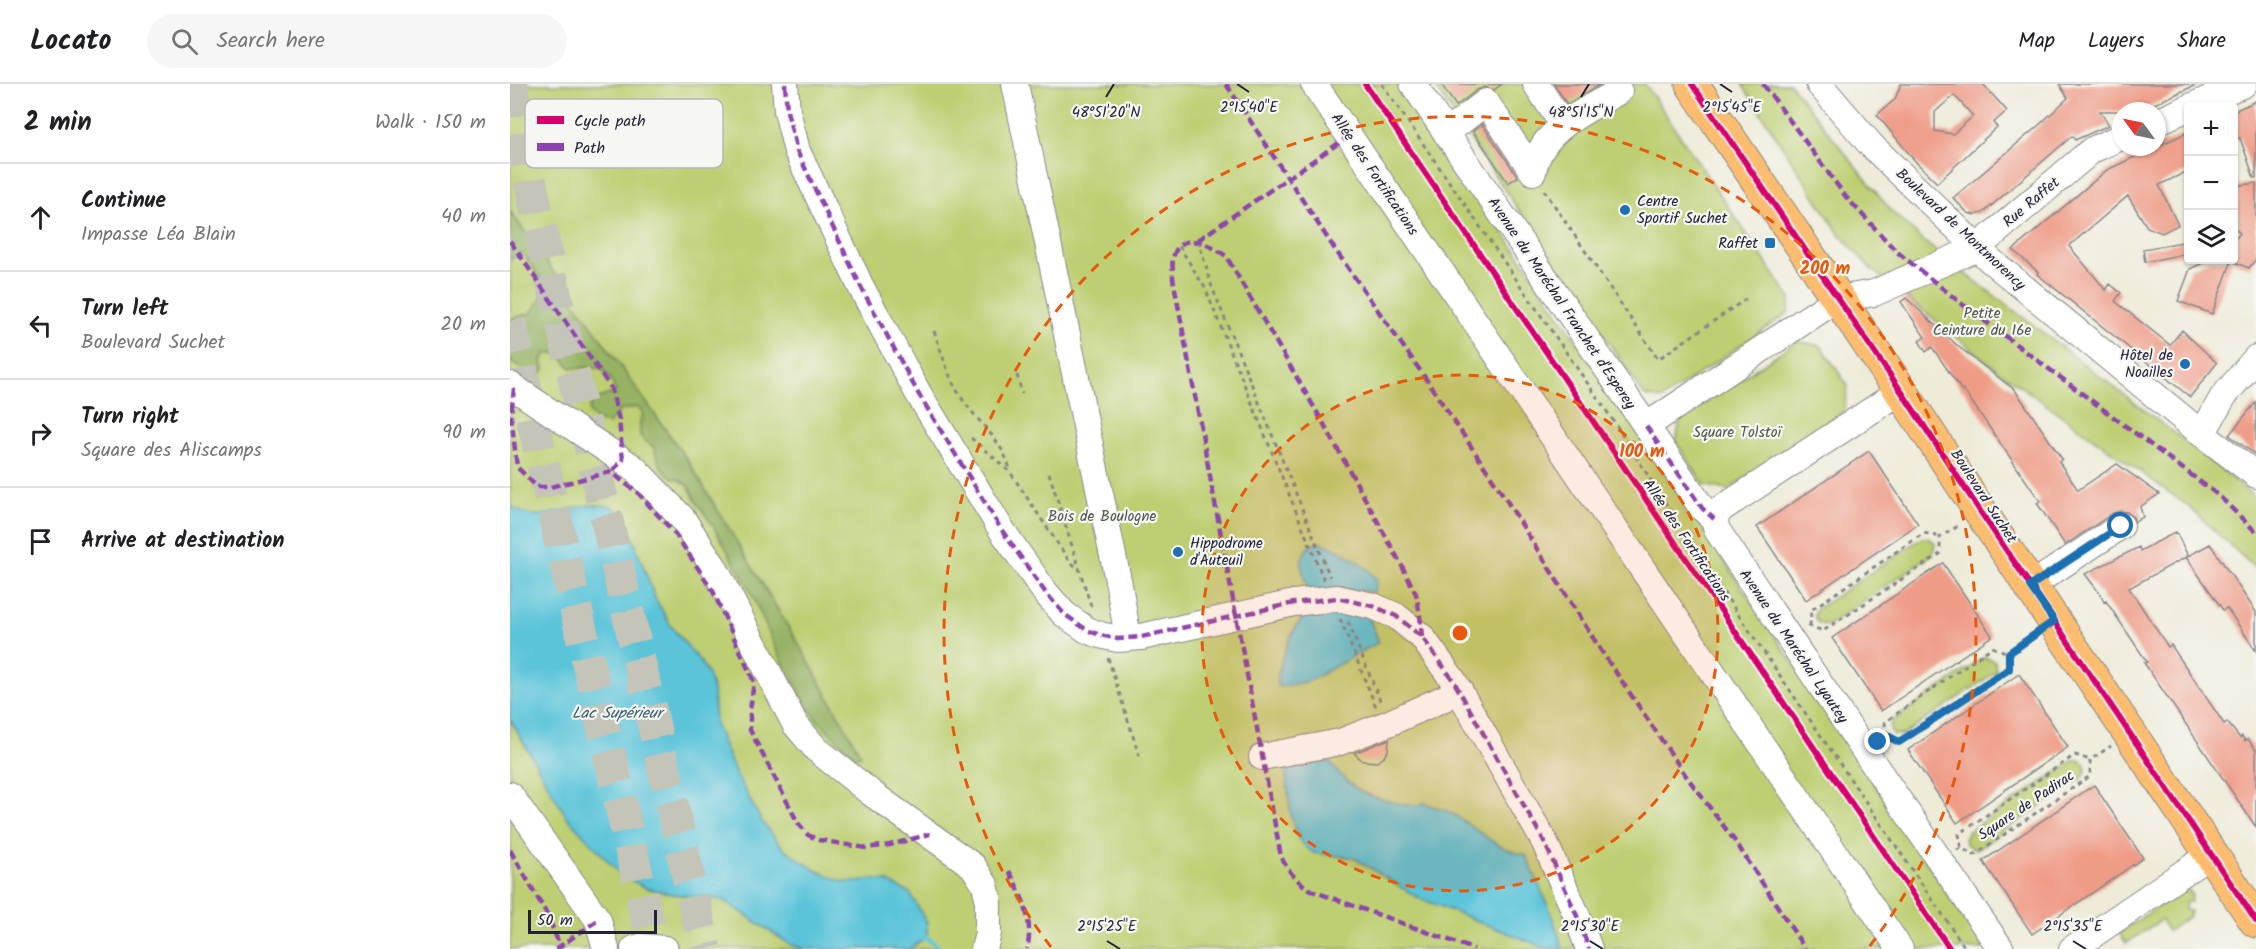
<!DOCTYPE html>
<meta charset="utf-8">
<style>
:root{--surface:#fff;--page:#f6f6f6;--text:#202124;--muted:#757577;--line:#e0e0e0}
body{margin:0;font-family:Kalam,sans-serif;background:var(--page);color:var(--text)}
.controls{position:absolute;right:18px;top:18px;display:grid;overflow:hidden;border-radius:6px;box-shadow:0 2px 4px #0004}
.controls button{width:54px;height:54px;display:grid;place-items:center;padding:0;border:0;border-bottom:2px solid var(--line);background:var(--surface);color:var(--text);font:30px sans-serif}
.compass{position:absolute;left:1602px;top:18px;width:54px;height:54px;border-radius:50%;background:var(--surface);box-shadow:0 2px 4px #0004;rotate:303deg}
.scale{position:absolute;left:18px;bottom:15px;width:129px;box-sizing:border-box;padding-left:6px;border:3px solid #22223b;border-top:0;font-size:16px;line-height:21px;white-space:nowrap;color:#22223b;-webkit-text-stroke:4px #f6f6f2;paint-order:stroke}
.stop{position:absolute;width:18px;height:18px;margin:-14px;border:4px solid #1f6fb2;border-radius:50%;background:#fff}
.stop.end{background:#1f6fb2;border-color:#fff;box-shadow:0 2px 6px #0008}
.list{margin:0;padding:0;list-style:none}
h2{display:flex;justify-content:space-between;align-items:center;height:78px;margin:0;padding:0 24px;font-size:26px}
h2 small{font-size:20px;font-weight:400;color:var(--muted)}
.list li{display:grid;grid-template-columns:39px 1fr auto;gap:18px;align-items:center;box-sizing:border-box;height:108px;padding:0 24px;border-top:2px solid var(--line)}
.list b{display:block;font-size:22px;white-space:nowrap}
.list p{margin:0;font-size:20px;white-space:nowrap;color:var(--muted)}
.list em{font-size:20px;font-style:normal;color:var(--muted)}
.icon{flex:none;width:33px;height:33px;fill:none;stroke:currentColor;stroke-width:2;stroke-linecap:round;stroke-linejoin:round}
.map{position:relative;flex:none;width:1746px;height:865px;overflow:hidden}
header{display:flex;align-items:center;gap:36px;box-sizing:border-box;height:84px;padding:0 30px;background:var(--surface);border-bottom:2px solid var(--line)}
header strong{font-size:28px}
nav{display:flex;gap:33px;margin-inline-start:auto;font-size:21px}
.search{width:420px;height:54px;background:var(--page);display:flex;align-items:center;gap:15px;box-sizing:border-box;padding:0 21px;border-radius:33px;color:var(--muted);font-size:22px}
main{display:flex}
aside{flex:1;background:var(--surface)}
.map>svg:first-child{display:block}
</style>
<header>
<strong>Locato</strong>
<div class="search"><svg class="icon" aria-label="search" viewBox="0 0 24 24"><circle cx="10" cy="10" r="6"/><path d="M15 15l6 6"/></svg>Search here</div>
<nav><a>Map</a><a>Layers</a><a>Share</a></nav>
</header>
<main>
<aside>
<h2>2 min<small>Walk · 150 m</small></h2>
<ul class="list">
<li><svg class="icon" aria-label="ahead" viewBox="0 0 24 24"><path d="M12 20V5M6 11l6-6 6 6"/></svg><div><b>Continue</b><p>Impasse Léa Blain</p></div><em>40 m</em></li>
<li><svg class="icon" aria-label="left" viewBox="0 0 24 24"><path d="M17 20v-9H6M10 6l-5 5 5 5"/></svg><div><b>Turn left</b><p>Boulevard Suchet</p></div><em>20 m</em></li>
<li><svg class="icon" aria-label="right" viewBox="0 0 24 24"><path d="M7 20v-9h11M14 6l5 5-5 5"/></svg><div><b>Turn right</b><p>Square des Aliscamps</p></div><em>90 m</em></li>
<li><svg class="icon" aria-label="arrive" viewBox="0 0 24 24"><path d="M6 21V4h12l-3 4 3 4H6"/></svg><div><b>Arrive at destination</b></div></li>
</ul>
</aside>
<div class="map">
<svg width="1746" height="865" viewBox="0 0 1746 865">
<rect width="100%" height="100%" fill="#f6f6f2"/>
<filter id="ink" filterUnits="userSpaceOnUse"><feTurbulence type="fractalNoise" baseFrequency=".0167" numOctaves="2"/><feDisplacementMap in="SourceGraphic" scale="12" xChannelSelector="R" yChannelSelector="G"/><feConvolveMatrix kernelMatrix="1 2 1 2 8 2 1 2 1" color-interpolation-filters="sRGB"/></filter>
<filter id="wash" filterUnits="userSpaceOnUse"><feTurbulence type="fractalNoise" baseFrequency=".008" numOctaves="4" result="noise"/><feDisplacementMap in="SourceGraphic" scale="24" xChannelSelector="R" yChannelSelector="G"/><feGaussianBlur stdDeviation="1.35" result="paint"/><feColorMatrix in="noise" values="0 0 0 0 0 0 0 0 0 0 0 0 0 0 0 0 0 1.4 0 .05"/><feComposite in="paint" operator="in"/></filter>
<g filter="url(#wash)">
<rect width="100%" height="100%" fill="#eeecd9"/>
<path fill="#bdcf72" stroke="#707856" stroke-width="1.5" d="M 0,0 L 894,0 L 1475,865 L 0,865 Z
M 923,0 L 1135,0 L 1280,214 L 1278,229 L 1152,315 L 1135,312 Z
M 1232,0 L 1280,0 L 1382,128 L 1417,160 L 1681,362 L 1746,414 L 1746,485 L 1678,422 L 1488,286 L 1362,186 L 1330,151 Z
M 1287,257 L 1311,262 L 1338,302 L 1334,327 L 1217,406 L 1194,401 L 1166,358 L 1170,336 Z
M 1412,454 L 1419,454 L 1425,459 L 1423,470 L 1317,542 L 1308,539 L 1304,532 L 1307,525 Z
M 1475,573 L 1485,577 L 1486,588 L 1393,651 L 1385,651 C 1379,647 1378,642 1383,636 Z
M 1567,676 C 1576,678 1578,686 1573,693 L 1467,765 L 1463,765 L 1456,760 L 1454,755 L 1458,748 L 1563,677 Z
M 1677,803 L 1682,812 L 1681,818 L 1676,817 L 1675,826 L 1680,827 L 1678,833 L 1658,847 L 1651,836 L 1616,859 L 1609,849 Z"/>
<path fill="#96b264" stroke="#5c6a50" stroke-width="1.5" d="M 0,127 L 178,377 L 288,559 L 351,671 L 345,673 L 307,636 L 293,614 L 267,567 L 240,506 L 202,440 L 187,419 L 178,401 L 168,395 L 163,394 L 152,385 L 144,364 L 130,352 L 130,338 L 133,329 L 128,323 L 111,326 L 98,340 L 86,336 L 79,328 C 80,313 94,313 106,308 L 101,296 L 91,284 L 61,284 L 48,269 L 36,270 L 32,276 L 34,285 L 30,292 L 24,292 L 0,277 L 0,237 L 3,234 L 21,229 L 38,205 L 12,168 L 0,176 Z"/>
<path fill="#5cc4d9" stroke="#3f738a" stroke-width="1.5" d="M 0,421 C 30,446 64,415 97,422 C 106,423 111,430 116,436 L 145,514 L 161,542 L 192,580 L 199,593 L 203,607 L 205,640 L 225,688 L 252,738 L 273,764 L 305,786 L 334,798 L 350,798 L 361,795 L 376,797 L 400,809 L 417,839 L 417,850 L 415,854 L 399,865 L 296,865 L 281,861 L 213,816 L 162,810 L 136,804 L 111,791 L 56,732 L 0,635 Z
M 809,458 C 828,464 855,479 867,496 L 864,508 L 843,506 L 799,510 C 793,489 782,468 809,458 Z
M 812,524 L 858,531 L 869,558 L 799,597 L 769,603 L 767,600 C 768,581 782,540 798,530 C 802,527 808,526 812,524 Z
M 819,677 C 841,705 851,711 886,719 C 896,721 904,723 914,719 C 922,722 933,725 941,729 C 967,744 986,766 1016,771 L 1040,826 L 1053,865 L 1033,863 L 907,813 L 844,774 L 804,769 L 797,764 L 788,754 L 781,732 L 775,684 Z"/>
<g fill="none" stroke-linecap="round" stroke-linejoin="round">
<path stroke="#5cc4d9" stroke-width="5" d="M 415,854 L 419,855 L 430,865"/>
</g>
<g id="blocks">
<path fill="#ef9c87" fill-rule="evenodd" d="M 931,0 L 992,0 L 984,6 L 975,3 L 967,6 L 946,22 Z
M 1044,0 L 1091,0 L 1057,20 Z
M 1391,0 L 1473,0 L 1497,27 L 1483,39 L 1487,43 L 1427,99 L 1406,78 L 1367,31 L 1385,15 ZM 1444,11 L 1463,32 L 1443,50 L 1425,47 L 1425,28 Z
M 1549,0 L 1688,0 L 1629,27 L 1590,27 L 1599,41 L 1565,56 L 1562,52 L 1473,129 L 1465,131 L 1458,129 L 1443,114 L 1528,42 L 1558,14 Z
M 1746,17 L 1746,94 L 1744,94 L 1730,54 L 1724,56 L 1724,27 Z
M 972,40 L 1008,93 L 998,99 L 963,47 Z
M 1678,48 L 1678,87 L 1649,101 L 1668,141 L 1652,149 L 1637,143 L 1618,112 L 1559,162 L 1596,206 L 1600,200 L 1611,209 L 1605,217 L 1660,261 L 1672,246 L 1707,279 L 1680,313 L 1527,190 L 1528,188 L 1503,166 L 1597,86 Z
M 1746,99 L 1746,175 L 1739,184 L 1724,178 L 1724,157 L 1730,149 L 1724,144 L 1724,102 Z
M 1672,158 L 1674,170 L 1635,178 L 1633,165 Z
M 1699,176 L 1722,176 L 1702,230 L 1668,217 L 1680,185 Z
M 1396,214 L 1450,264 L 1505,306 L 1552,375 L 1549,378 L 1568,406 L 1607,380 L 1649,410 L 1630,423 L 1633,433 L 1625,438 L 1623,433 L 1617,428 L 1611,427 L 1603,429 L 1555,461 L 1527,419 L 1530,417 L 1453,305 L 1452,307 L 1422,263 L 1416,268 L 1409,257 L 1415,253 L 1391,218 Z
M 1746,318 L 1746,371 L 1719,351 Z
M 1359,367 L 1408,440 L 1296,516 L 1247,443 Z
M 1666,448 L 1678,472 L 1619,504 L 1658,563 L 1661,561 L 1714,640 L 1717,638 L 1730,654 L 1732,652 L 1735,657 L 1738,655 L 1746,666 L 1746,743 L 1634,579 L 1637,578 L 1596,517 L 1594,518 L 1591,511 L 1575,490 L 1629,463 L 1630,467 Z
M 1700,460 L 1746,528 L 1746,567 L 1717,524 L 1713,526 L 1676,473 Z
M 1433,479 L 1482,552 L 1371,627 L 1322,554 Z
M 1509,590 L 1558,663 L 1447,739 L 1398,666 Z
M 879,655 L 878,667 L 873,674 L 867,678 L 853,677 L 844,669 Z
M 1584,701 L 1633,774 L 1522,850 L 1473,777 Z"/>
</g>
</g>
<g filter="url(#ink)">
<use href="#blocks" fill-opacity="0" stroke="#88878a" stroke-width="1.5"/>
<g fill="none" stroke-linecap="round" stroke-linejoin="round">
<path stroke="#c5c4b9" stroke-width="33" stroke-dasharray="33 16" stroke-linecap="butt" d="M 1,0 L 28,135 L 195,865
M 0,237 L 144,865"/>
<g stroke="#88878a" stroke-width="28">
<path id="minor" d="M 275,0 L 277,27 L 287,67 L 351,203 L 408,309 L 491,445 L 535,508 L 554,530 L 577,546 L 590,551 L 608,555 L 631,553 L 784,519 L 827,514 L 863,522 L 886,532 L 912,553 L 943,596 L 1034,757 L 1067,832 L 1079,865
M 505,0 L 609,501 L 618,554
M 804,0 L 1390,865
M 903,0 L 1192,424 L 1204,435
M 1026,0 L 1053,41
M 1309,0 L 1361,61 L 1480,176 L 1692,350 L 1746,391
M 1682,22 L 1734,0
M 1647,38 L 1678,24
M 936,49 L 976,18 L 1023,88 C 1030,45 1075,28 1109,7
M 0,301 L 124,384 L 172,434 L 204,483 L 285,640 L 306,665 L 361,709 L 463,782 L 475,801 L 478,813 L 478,849 L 474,865
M 1136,342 L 1327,215 L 1364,209 L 1467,164 L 1582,66 L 1611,53
M 1692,350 L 1713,313 L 1746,274
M 1204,435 L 1207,446 L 1354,666 L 1491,865
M 1204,435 L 1211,425 L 1391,307
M 1520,502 L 1611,442
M 752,673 L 830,658 L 879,639 L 950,607
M 0,711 L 88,836 L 96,865
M 124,865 L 130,863 L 155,865
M 1562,865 L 1701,770"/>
</g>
<g stroke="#88878a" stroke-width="35">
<path id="major" d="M 1182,0 L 1391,307 L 1470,427 L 1746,837"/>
</g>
<path stroke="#88878a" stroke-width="3" stroke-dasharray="4.5 4.5" stroke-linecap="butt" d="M 872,0 L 1111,348
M 1034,106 L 1148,275 L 1239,213
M 688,156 L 702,203 L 820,493
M 669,162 L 695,204 L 814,496
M 424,247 C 431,266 437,290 448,308 C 463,335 493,355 500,386
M 507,291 L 512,310
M 1111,349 L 1196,483 L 1456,865
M 461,354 L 500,388 L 560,478 L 568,484
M 539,389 L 581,522
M 830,535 L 866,623
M 838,538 L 872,621
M 1300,542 L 1301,526 L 1414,449 L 1430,453
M 1298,543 L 1300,542 L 1313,547 L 1430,470 L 1430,453 L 1450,441
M 598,574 L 631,677
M 1376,651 L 1375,638 L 1482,563 L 1499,569
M 1370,656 L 1376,651 L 1389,658 L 1499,584 L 1499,569 L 1525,551
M 1451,763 L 1449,750 L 1565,671 L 1580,676
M 1447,766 L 1451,764 L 1464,771 L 1580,692 L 1580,676 L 1601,662"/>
<use href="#minor" stroke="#fff" stroke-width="26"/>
<use href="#major" stroke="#fcbd6f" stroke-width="33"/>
<path stroke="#8e44ad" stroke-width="4.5" stroke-dasharray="9 4.5" stroke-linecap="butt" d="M 275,0 L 277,27 L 287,67 L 351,203 L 408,309 L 491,445 L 535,508 L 554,530 L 577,546 L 590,551 L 608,555 L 631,553 L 784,519 L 827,514 L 863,522 L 886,532 L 912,553 L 943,596 L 1034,757 L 1067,832 L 1079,865
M 716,0 L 824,164 L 914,292 L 990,406 L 1090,565 L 1174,689 L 1227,760 L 1295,865
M 1253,0 L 1336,113 L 1386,167 L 1452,220 L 1708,411 L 1746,448
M 688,156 L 839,52
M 0,157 L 101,304 L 109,336 L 113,376 L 101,388
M 4,304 L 1,331 L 7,383 L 27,403 L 40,403 L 101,388 L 129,410 L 166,451 L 203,507 L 244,598 L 240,626 L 240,646 L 288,739 L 298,751 L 309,756 L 356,764 L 380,761 L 420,750
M 1136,342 L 1192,424 L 1204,435
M 912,553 L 910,531 L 906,510 L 891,480 L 815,342 L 716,172 C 701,161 670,144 663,174 C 662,180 663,188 663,194 L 771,773 C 780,790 788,799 805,808 L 964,865
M 0,766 L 37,830 L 51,865
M 499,787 C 512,811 524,837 517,865
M 46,865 L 88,836"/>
<g stroke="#f6f6f2" stroke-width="10">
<path id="cycleway" d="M 855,0 L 1440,865
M 1182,0 L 1391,307 L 1470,427 L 1746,837"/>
</g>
<use href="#cycleway" stroke="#d6006c" stroke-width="6"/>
</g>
</g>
<g fill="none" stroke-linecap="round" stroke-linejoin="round" filter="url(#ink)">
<path stroke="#1f6fb2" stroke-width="8" d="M 1368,658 L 1376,651 L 1389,658 L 1499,585 L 1499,569 L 1544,537 L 1520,502 L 1611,442"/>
</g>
<path fill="none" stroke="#22223b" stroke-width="2" d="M 727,0 L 739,8M 1210,0 L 1222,8M 596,13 L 604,0M 1071,13 L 1079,0M 597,857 L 610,865M 1080,857 L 1093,865M 1563,857 L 1576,865"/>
<circle cx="950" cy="549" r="258" fill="#e8590c" fill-opacity=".12"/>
<g fill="none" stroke="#e8590c" stroke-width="3" stroke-dasharray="10 8">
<circle cx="950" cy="549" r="258"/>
<path d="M541 863A516 516 0 1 1 1359 863"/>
</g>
<g fill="#1f6fb2" stroke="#f6f6f2" stroke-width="2">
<circle cx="1115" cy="126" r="6"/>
<rect x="1254" y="153" width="12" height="12" rx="3"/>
<circle cx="1675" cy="280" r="6"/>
<circle cx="668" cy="468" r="6"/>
</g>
<g text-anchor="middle" stroke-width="4.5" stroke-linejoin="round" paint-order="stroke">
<g font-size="15" fill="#22223b" stroke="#f6f6f2">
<text transform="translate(865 90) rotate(56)" y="5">Allée des Fortifications</text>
<text transform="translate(1521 118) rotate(-40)" y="5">Rue Raffet</text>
<text transform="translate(1451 145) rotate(43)" y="5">Boulevard de Montmorency</text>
<text transform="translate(1052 219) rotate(56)" y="5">Avenue du Maréchal Franchet d'Esperey</text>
<text transform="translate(1474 412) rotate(57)" y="5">Boulevard Suchet</text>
<text transform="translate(1177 456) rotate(56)" y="5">Allée des Fortifications</text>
<text transform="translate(1284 562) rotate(56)" y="5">Avenue du Maréchal Lyautey</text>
<text transform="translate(1516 721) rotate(-34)" y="5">Square de Padirac</text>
</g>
<g font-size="15" fill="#22223b" stroke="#f6f6f2" text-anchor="start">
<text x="1127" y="122">Centre<tspan x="1127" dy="17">Sportif Suchet</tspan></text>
<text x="1248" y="164" text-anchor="end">Raffet</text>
<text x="1663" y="276" text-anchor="end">Hôtel de<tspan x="1663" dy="17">Noailles</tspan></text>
<text x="680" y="464">Hippodrome<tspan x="680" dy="17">d'Auteuil</tspan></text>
</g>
<g font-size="15" fill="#50564c" stroke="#f6f6f2">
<text x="1472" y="234">Petite<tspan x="1472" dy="17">Ceinture du 16e</tspan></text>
<text x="1227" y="353">Square Tolstoï</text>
<text x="592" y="437">Bois de Boulogne</text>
</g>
<g font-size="16" font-style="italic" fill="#365b72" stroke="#f6f6f2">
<text x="107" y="634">Lac Supérieur</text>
</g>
</g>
<rect x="15" y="15" width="198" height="69" rx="9" fill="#f6f6f2" stroke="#b6b6bb" stroke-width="1.5"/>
<rect x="27" y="32" width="27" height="8" fill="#d6006c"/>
<rect x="27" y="59" width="27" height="8" fill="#8e44ad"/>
<g font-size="16" fill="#22223b">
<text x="64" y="42">Cycle path</text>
<text x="64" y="69">Path</text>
</g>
<g font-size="15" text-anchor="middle" fill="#22223b" stroke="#f6f6f2" stroke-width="4.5" stroke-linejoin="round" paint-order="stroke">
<text x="739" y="28">2°15'40"E</text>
<text x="1222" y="28">2°15'45"E</text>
<text x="596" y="33">48°51'20"N</text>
<text x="1071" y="33">48°51'15"N</text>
<text x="597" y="847">2°15'25"E</text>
<text x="1080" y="847">2°15'30"E</text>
<text x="1563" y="847">2°15'35"E</text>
</g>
<circle cx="950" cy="549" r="9" fill="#e8590c" stroke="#f6f6f2" stroke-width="3"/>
<g font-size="18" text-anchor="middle" font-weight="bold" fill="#e8590c" stroke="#f6f6f2" stroke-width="4.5" stroke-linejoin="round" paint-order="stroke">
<text x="1315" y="190">200 m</text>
<text x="1132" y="373">100 m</text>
</g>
</svg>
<div class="controls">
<button>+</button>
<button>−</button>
<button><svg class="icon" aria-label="layers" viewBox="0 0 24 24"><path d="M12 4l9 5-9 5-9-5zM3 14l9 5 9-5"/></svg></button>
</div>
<svg class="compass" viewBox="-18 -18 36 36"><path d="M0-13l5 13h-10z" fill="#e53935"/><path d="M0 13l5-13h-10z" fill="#757577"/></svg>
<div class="scale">50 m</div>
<div class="stop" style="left:1611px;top:442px"></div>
<div class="stop end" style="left:1368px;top:658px"></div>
</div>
</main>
